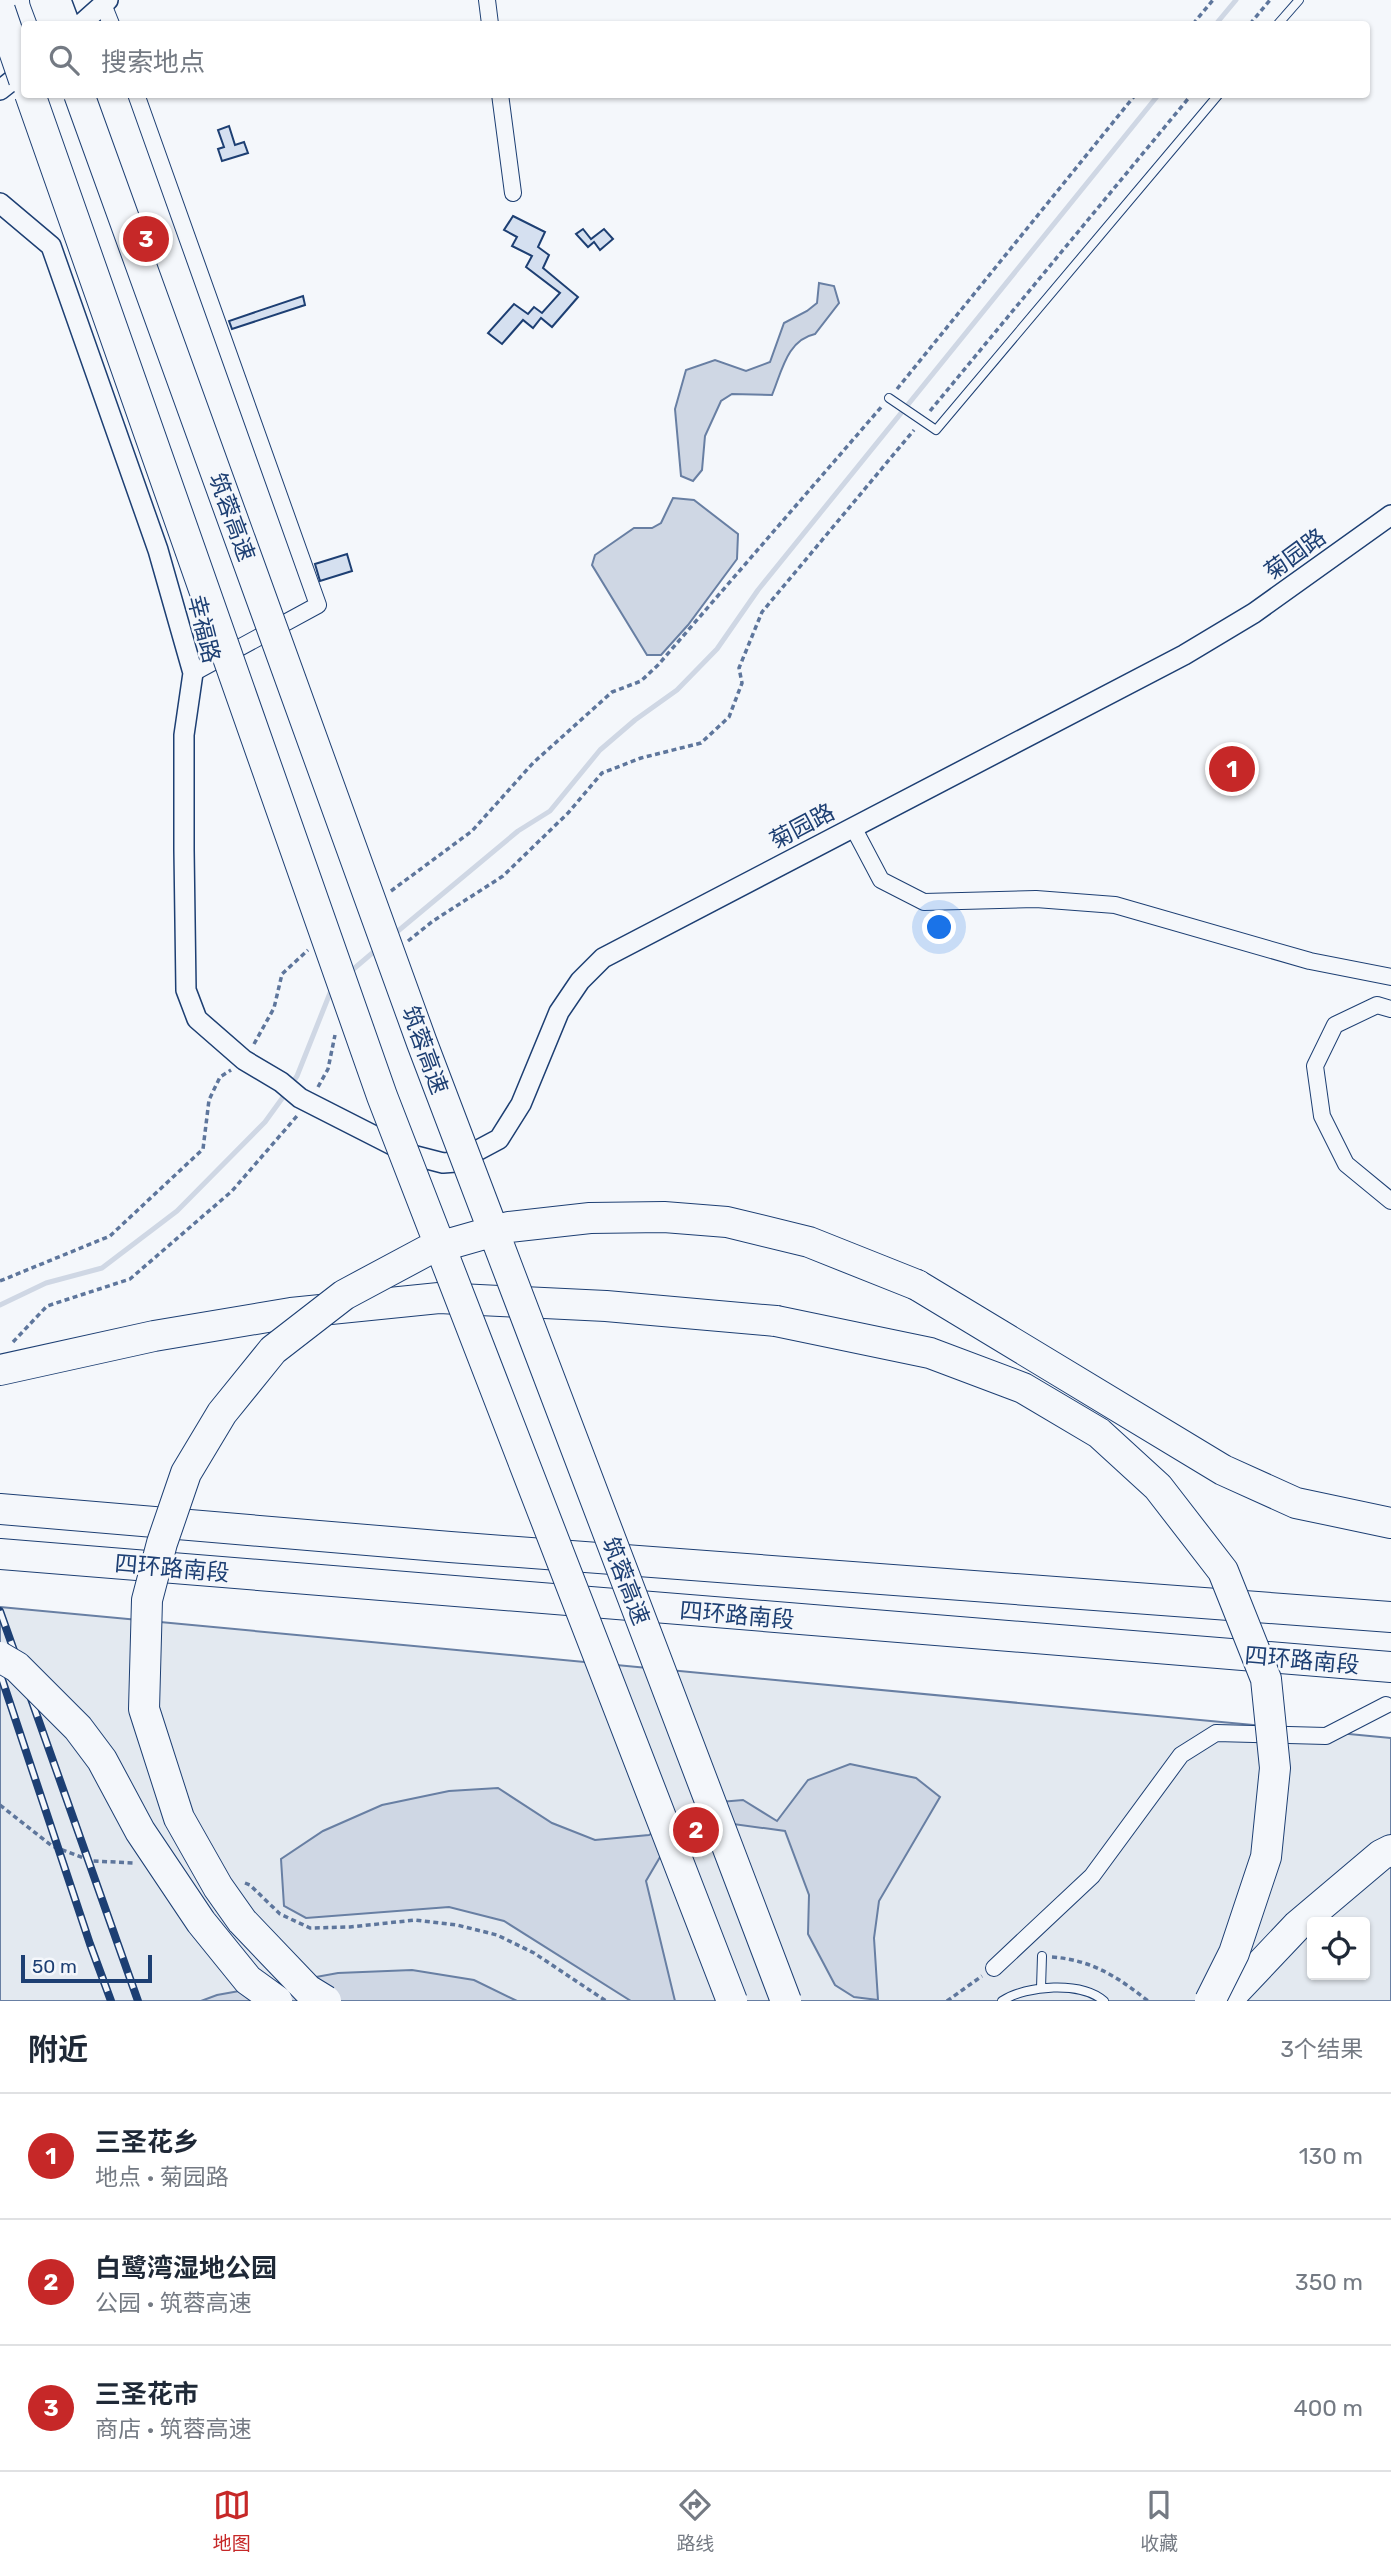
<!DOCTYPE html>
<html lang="zh">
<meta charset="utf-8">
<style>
:root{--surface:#fff;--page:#f6f6f7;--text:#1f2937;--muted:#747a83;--line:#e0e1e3;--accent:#c62828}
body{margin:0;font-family:Rubik,"Noto Sans SC",sans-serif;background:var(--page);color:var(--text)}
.controls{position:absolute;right:21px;bottom:21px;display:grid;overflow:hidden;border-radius:7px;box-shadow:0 2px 5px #0004}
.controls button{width:63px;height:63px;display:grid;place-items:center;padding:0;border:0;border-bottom:2px solid var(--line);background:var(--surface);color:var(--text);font:35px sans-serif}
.scale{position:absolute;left:21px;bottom:18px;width:131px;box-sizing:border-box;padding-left:7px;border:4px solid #1d3f73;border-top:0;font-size:19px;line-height:24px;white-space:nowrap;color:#1d3f73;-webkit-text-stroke:5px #f4f7fb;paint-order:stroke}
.you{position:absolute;left:940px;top:928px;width:24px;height:24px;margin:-18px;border:5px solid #fff;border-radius:50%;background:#1a73e8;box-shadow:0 0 0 10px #1a73e833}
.badge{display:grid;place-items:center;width:46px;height:46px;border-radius:50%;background:var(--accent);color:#fff;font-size:23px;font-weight:700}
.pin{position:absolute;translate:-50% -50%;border:4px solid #fff;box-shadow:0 2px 7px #0006}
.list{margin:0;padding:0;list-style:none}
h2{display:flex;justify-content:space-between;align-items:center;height:91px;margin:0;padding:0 28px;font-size:30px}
h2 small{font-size:23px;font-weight:400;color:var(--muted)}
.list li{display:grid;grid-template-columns:46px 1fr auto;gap:21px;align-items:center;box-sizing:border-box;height:126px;padding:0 28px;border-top:2px solid var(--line)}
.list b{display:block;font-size:26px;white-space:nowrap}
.list p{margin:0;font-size:23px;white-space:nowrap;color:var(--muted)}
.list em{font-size:23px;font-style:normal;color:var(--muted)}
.icon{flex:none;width:38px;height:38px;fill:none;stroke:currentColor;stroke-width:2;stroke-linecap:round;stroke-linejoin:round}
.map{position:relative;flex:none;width:1391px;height:2001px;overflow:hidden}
.search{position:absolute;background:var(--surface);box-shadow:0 2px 5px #0004;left:21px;right:21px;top:21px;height:77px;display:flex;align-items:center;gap:18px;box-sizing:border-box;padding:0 24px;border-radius:7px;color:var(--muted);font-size:26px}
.sheet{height:469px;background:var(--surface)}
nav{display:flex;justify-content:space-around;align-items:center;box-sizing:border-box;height:98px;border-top:2px solid var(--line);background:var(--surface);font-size:19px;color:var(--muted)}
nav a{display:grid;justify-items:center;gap:4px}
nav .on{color:var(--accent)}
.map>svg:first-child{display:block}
</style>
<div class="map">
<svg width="1391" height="2001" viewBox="0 0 1391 2001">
<rect width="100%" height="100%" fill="#f4f7fb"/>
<path fill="#e3e9f0" stroke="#687fa3" stroke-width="2" fill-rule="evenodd" d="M 0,1607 L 1391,1738 L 1391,2001 L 0,2001 ZM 1312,1922 L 1365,1922 L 1365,1975 L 1312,1975 Z"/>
<path fill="#cfd7e4" stroke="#687fa3" stroke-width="2" d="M 819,283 L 834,286 L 839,303 L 815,334 C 787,340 782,371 772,395 L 732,394 L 721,401 L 705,436 L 702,470 L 693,481 L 681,476 L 675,409 L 686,370 L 715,360 L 746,371 L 770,362 L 784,323 L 807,311 L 817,303 Z
M 673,498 L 694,500 L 738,534 L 737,559 L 688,625 L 661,655 L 647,655 L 592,565 L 595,555 L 634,528 L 652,528 L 661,523 Z
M 850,1764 L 916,1778 L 940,1797 L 879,1901 L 874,1938 L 878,2000 L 854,1997 L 835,1985 L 808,1934 L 809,1895 L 785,1831 L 719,1822 L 663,1852 L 646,1881 L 675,2001 L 631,2001 L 504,1921 L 449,1907 L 306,1918 L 284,1906 L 281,1859 L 323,1831 L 382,1805 L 449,1791 L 498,1788 L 552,1823 L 595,1840 L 649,1835 L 696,1804 L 743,1800 L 777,1821 L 808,1780 Z
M 412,1970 L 474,1980 L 517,2001 L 201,2001 L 217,1995 L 338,1973 Z"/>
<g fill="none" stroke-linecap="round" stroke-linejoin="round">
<path stroke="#cfd7e4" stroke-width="5" d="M 1216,24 L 1236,0
M 392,936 L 518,831 L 550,811 L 600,750 L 635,720 L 677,690 L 717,649 L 758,590 L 1159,94
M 350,972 L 377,949
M 291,1085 L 297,1076 L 332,988
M 0,1305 L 46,1283 L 102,1268 L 177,1211 L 265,1122 L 286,1093"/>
</g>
<path fill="#d5e0f0" stroke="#1d3f73" stroke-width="2" d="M 229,126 L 235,145 L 244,142 L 248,153 L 222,161 L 218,149 L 224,147 L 218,130 Z
M 513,216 L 545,232 L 538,247 L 549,255 L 543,268 L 578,297 L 552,327 L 541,318 L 533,328 L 523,320 L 502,344 L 488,333 L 514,304 L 528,314 L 534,307 L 542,313 L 560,293 L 526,267 L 532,256 L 512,246 L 517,237 L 504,230 Z
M 583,229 L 591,239 L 604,229 L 613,239 L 600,250 L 594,242 L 588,247 L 576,234 Z
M 303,296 L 305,305 L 232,329 L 229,321 Z
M 347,554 L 352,571 L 320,581 L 315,564 Z"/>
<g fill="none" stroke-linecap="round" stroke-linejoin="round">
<g stroke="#1d3f73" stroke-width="10">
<path id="service" d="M 1278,24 L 1299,0
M 889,398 L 936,430 L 1219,94
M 1041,1988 L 1042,1956
M 1002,2001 C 1027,1985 1081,1981 1104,2001"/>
</g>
<g stroke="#1d3f73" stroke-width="18">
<path id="minor" d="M 487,0 L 490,24
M 103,4 L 111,24
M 136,94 L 318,605 L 193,673
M 500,94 L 513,193
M 853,827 L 881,880 L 924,902 L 1036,899 L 1115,905 L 1310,961 L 1391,977
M 1391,1009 L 1377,1005 L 1335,1025 L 1315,1066 L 1322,1116 L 1346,1164 L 1391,1201
M 994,1968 L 1092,1876 L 1181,1755 L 1216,1733 L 1326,1736 L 1386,1705"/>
</g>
<g stroke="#1d3f73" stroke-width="22">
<path id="tertiary" d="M 61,0 L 70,24
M 81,24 L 108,0
M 0,90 L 24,71
M 0,203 L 51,246 L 158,550 L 193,673 L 184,735 L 184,850 L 186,990 L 197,1019 L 244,1060 L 281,1082 L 300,1098 L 412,1155 L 443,1163 L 456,1162 L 499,1139 L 521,1104 L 559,1012 L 580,981 L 603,958 L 1184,655 L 1254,613 L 1391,515"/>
</g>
<g stroke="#1d3f73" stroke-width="32">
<path id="motorway" d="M 45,0 L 54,24
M 917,1285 L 1223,1470 L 1296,1503 L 1391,1523
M 0,1370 L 154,1336 L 291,1313 L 439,1298 L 606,1306 L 776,1321
M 0,1509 L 450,1547 L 1391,1617
M 0,1554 L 1391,1667
M 1226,2001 L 1297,1926 L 1381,1855 L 1391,1850"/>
</g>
<path stroke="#5e769c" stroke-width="3.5" stroke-dasharray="5 3.5" stroke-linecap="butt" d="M 1193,24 L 1213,0
M 1250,24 L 1270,0
M 897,389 L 1136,94
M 930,411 L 1192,94
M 391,891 L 472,831 L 533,763 L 612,692 L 641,681 L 658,665 L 883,405
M 408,941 L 433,921 L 503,876 L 568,813 L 602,773 L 641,758 L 701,743 L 729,717 L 742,683 L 739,668 L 762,612 L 914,430
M 254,1044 L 274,1008 L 282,974 L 308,950
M 318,1087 L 328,1069 L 335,1035
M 0,1281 L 110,1236 L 203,1149 L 209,1100 L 220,1077 L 231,1070
M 13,1342 L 47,1306 L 130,1279 L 232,1191 L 297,1116
M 0,1805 L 52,1846 L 92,1861 L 135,1863
M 245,1883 L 250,1885 L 280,1914 L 310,1928 L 350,1927 L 415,1920 L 457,1925 L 497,1935 L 534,1953 L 606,2001
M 1052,1957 C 1092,1960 1118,1977 1148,2001
M 947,2001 L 982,1976"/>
<use href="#service" stroke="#f4f7fb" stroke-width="8"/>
<use href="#minor" stroke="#f4f7fb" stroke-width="16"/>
<use href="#tertiary" stroke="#f4f7fb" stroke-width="19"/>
<use href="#motorway" stroke="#f4f7fb" stroke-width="30"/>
<g stroke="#1d3f73" stroke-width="8">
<path id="rail" d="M 0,1611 L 138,2001
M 0,1673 L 90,1944 L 111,2001"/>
</g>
<use href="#rail" stroke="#f4f7fb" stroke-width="5" stroke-dasharray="16" stroke-linecap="butt"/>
<g stroke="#1d3f73" stroke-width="32" stroke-linecap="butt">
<path id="motorway-bridge" d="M 0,10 L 24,80
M 30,94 L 382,1096 L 732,2001
M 79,94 L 422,1043 L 786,2001
M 776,1321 L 930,1353 L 1023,1388 L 1099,1433 L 1158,1487 L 1223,1571 L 1266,1679 L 1275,1768 L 1266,1857 L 1234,1953 L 1210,2001
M 0,1657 L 17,1667 L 78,1728 L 102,1760 L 140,1831 L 201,1922 L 248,1980 L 277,2001
M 326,2001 L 308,1990 L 242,1921 L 218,1887 L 179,1818 L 144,1709 L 147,1600 L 162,1543 L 186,1473 L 222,1413 L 273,1350 L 344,1295 L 428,1250 L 509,1227 L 590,1218 L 664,1217 L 727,1222 L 809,1242 L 917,1285"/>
</g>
<use href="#motorway-bridge" stroke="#f4f7fb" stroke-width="30"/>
</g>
<g text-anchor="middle" stroke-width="5" stroke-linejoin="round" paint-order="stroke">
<g font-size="23" fill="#1d3f73" stroke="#f4f7fb">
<text transform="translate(232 517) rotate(70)" y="8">筑蓉高速</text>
<text transform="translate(1295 554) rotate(-36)" y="8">菊园路</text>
<text transform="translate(204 629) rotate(76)" y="8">幸福路</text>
<text transform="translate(802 826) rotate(-28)" y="8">菊园路</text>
<text transform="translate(425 1050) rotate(70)" y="8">筑蓉高速</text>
<text transform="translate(172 1568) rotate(5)" y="8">四环路南段</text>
<text transform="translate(626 1581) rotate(69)" y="8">筑蓉高速</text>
<text transform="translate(737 1615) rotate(5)" y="8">四环路南段</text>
<text transform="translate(1302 1660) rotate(5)" y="8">四环路南段</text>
</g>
</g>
</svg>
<div class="controls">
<button><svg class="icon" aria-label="locate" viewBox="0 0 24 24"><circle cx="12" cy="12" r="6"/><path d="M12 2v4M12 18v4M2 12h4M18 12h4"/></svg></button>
</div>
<div class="scale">50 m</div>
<div class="you"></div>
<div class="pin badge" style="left:1232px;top:769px">1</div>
<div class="pin badge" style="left:696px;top:1830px">2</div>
<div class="pin badge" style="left:146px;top:239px">3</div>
<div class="search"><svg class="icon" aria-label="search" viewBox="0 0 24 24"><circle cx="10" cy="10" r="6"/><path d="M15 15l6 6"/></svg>搜索地点</div>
</div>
<section class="sheet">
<h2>附近<small>3个结果</small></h2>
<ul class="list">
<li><span class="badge">1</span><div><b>三圣花乡</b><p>地点 · 菊园路</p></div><em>130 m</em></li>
<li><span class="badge">2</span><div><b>白鹭湾湿地公园</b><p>公园 · 筑蓉高速</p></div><em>350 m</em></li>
<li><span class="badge">3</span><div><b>三圣花市</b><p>商店 · 筑蓉高速</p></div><em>400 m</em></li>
</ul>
</section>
<nav>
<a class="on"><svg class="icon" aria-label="map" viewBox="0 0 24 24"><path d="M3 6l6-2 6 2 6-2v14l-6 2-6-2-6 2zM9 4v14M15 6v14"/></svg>地图</a>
<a><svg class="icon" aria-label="directions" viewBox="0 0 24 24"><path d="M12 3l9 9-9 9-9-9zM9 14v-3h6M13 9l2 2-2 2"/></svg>路线</a>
<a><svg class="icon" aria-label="saved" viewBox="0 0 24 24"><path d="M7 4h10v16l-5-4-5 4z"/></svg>收藏</a>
</nav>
